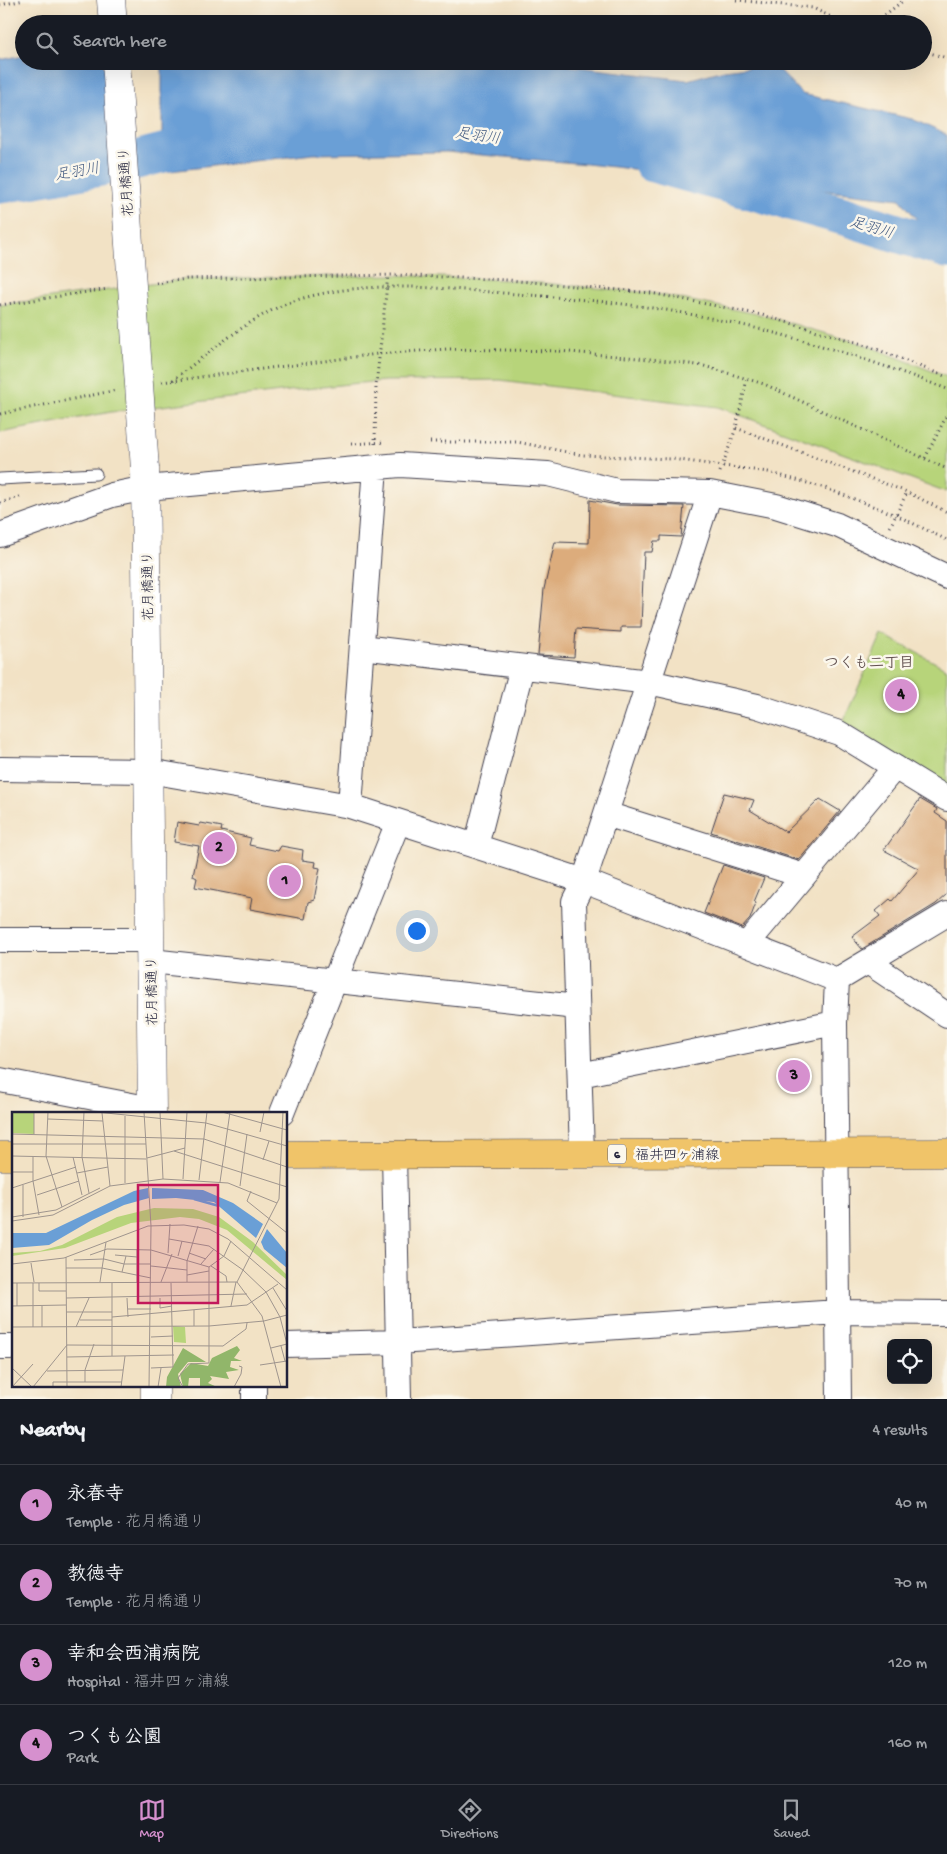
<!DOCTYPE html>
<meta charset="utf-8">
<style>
:root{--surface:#171b24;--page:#242831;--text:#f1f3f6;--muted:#9ea1a6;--line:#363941;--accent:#d690ce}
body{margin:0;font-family:"Gochi Hand","Klee One",sans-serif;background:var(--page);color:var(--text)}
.controls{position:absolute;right:15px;bottom:15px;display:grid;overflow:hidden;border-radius:8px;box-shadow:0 5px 20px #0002}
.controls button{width:45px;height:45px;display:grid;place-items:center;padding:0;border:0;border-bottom:1px solid var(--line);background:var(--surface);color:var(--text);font:25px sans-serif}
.you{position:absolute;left:416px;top:930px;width:18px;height:18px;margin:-12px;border:4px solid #fff;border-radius:50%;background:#1a73e8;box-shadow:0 0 0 8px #1a73e833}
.badge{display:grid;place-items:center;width:32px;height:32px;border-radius:50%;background:var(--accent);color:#111;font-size:16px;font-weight:700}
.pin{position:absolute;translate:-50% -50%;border:2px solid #fff;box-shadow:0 1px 5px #0006}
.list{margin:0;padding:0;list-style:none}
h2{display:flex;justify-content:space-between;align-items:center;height:65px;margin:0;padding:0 20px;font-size:21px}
h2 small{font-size:16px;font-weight:400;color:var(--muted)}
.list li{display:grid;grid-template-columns:32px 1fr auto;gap:15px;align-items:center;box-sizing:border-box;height:80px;padding:0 20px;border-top:1px solid var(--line)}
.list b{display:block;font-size:19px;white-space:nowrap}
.list p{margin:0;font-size:16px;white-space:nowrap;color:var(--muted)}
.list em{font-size:16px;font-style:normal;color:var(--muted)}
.icon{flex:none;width:28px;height:28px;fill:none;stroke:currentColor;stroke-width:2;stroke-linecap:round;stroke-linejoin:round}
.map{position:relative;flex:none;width:947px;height:1399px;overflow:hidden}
.search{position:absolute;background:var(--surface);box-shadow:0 5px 20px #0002;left:15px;right:15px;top:15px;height:55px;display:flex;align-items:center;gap:12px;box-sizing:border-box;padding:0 18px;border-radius:28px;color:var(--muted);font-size:19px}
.sheet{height:385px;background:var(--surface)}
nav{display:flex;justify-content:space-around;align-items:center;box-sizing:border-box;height:70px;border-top:1px solid var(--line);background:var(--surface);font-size:14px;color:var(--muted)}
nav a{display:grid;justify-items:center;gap:2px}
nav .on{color:var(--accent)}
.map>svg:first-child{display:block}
</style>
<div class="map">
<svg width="947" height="1399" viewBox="0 0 947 1399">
<rect width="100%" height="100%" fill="#fbf7ec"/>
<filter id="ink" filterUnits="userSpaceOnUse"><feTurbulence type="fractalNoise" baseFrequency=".02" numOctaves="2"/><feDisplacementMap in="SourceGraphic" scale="10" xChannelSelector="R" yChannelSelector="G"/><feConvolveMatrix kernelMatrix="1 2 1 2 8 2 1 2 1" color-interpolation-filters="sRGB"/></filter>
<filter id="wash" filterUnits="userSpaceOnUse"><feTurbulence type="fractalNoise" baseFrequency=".0096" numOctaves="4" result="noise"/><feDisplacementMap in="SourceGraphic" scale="20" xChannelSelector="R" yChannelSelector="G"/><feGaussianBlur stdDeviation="1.12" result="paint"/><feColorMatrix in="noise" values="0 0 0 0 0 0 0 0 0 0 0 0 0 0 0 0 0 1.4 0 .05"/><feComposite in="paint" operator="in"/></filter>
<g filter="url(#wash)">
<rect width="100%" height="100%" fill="#f2e2c5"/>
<path fill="#b7d47a" stroke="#6c7b5a" d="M 394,275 L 508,280 L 651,293 L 762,315 L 866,345 L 947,377 L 947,492 L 718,407 L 500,380 L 385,381 L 348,384 L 111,412 L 0,433 L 0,305 L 187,279 Z
M 882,634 L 947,669 L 947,789 L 843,722 Z"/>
<path fill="#6a9fd6" stroke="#466088" d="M 24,55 L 24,61 L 116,61 L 124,163 L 0,197 L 0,60 Z
M 162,61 L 528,61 L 687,80 L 724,70 L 773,64 L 802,94 L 912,119 L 947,135 L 947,255 L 900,199 L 587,164 L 446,152 L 313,154 L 162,172 Z"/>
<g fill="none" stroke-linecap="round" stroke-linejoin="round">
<path stroke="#6a9fd6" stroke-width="39" d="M 653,163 L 844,216 L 947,249
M 0,184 L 124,163 L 214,140"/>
</g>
<g id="blocks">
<path fill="#dcac7b" d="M 590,500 L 617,505 L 684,506 L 681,537 L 661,536 L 661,541 L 654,541 L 652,552 L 644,552 L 641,627 L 621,627 L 621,632 L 576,629 L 574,657 L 538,655 L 544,589 L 555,542 L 589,543 Z
M 724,793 L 754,800 L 750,810 L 786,832 L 820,799 L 840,811 L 799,860 L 711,832 Z
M 920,799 L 937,809 L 935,813 L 947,821 L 947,894 L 936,904 L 862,949 L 852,937 L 880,916 L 876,911 L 890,899 L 892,901 L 919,869 L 884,850 Z
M 177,822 L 199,826 L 201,823 L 222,827 L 221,831 L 251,838 L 249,845 L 278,851 L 281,846 L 303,850 L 302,860 L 316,862 L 315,867 L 320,868 L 314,900 L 308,902 L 305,919 L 250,909 L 252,898 L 195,887 L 197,878 L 193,876 L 199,846 L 174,842 Z
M 723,865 L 764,878 L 754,902 L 756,903 L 750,919 L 742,928 L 704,913 Z"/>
</g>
</g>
<g filter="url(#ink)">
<use href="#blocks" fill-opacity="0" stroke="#413f50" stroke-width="1"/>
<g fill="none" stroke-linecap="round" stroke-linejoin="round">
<g stroke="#413f50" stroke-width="13">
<path id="service" d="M 0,479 L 96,474"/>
</g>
<g stroke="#413f50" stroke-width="26">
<path id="minor" d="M 0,535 L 112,495 L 146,488 L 400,465 L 548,474 L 617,491 L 710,493 L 776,506 L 837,525 L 947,577
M 362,647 L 649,682 L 757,706 L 839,733 L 947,799
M 0,769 L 149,771 L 350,806 L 584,881 L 837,980
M 350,806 L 375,467
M 606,814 L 804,876
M 476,846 L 522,667
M 0,940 L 150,940
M 747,944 L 895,767
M 151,961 L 577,1007
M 868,962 L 947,1015
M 580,1075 L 835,1023
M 0,1080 L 152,1109
M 282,1113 L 398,822
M 394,1154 L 399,1399
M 582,1154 L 574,901 L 584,881 L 710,493
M 286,1345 L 398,1342 L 838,1312 L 947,1313
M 0,1347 L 14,1347
M 254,1385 L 254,1399
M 839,1399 L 835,1023 L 837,980 L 947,914"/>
</g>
<g stroke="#413f50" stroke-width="29">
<path id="tertiary" d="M 111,0 L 113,24
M 145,469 L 152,1113
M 155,1385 L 155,1399"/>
</g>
<g stroke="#413f50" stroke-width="29">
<path id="primary" d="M 286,1155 L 947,1153
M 0,1156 L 14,1156"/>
</g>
<path stroke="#413f50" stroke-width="3" stroke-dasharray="1 4" stroke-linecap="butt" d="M 736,0 L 813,8 L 845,24
M 0,5 L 24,0
M 873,24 L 904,0
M 923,51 L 947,58
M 156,283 L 187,279 L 394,275 L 508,280 L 651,293 L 762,315 L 866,345 L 947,377
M 0,305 L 108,289
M 173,380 C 212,351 253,313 300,299 C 361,281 428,287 490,292 C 557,297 624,302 689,314 C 777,330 864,357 947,389
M 162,382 L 378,354 L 447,349 L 558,351 L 661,360 L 704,366 L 764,384 L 947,469
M 0,414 L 117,390
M 736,428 L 907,492 L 947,512
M 430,442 L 517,442 L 582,455 L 672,459 L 768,472 L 825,488 L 896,515 L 947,540
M 351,444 L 384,442
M 375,444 L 376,386 L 388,275
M 925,458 L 947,415
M 720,472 L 736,428 L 747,379
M 0,503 L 23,496
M 890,527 L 907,492"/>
<use href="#service" stroke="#fff" stroke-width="11"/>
<use href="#minor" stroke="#fff" stroke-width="24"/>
<use href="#tertiary" stroke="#fff" stroke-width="28"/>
<use href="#primary" stroke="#f0c469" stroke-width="28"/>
<g stroke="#413f50" stroke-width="29" stroke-linecap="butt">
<path id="tertiary-bridge" d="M 116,61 L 145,469"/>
</g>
<use href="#tertiary-bridge" stroke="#fff" stroke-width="28"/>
</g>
</g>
<g text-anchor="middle" stroke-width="5" stroke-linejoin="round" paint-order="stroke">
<rect fill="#fbf7ec" stroke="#636270" stroke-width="1" x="608" y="1144.5" width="18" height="19" rx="4"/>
<g font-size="12" font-weight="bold" fill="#22223b">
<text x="617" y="1158">6</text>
</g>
<g font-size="14" fill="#22223b" stroke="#fbf7ec">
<text transform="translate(125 182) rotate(-94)" y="5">花月橋通り</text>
<text transform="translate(147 586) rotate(-91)" y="5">花月橋通り</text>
<text transform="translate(151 991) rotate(-91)" y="5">花月橋通り</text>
<text x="677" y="1159">福井四ヶ浦線</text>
</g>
<g font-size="15" font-style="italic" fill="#425a81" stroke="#fbf7ec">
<text transform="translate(478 135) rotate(8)" y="5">足羽川</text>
<text transform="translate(77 171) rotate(-10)" y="5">足羽川</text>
<text transform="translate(872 227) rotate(16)" y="5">足羽川</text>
</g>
<g font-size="15" font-weight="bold" fill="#635251" stroke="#fbf7ec">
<text x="869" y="667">つくも二丁目</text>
</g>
</g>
<g transform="translate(12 1112)">
<rect width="275" height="275" fill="#f2e2c5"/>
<path d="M 0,0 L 22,0 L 22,22 L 0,21 ZM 142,96 L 181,97 L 207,105 L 241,130 L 275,163 L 275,168 L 215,118 L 187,107 L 168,105 L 119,111 L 53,136 L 0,144 L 0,141 L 28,139 L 50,133 L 105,105 ZM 161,214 L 173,215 L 174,231 L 162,230 Z" fill="#b7d47a"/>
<path d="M 225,234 L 228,238 L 222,246 L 230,249 L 219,249 L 218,255 L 227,258 L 214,260 L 217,267 L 198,264 L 200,267 L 196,271 L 205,275 L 188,275 L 188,266 L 177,266 L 176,275 L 171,275 L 168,262 L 179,251 L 196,254 L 200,246 ZM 171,236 L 194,250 L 176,250 L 166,262 L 169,275 L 154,275 L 155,265 Z" fill="#91b66a"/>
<path d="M 136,76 L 137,86 L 112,93 L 80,108 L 37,133 L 0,136 L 0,121 L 34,121 L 122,79 ZM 140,76 L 191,78 L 221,91 L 251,112 L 244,126 L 202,90 L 164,86 L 140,87 ZM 255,117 L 275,141 L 275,156 L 252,137 L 249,130 Z" fill="#6a9fd6"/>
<path fill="none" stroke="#6a9fd6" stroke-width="2.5" d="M 182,87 L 207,94"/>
<path fill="none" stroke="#9f958e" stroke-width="1" d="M 22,0 L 22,22M 36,0 L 34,44 L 50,95M 72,0 L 70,45 L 77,81M 84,0 L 194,11 L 275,34M 132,0 L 139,114 L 137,275M 148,0 L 151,67M 210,0 L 275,18M 90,1 L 98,74M 36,7 L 91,9M 248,20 L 252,0M 0,22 L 192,27 L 275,55M 0,32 L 134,32M 162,39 L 275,75M 0,44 L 134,47M 21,44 L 21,69 L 27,103M 61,45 L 70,83M 135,46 L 173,36M 251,48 L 257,29M 0,60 L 21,60M 65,61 L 96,55M 171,67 L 175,0M 187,68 L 195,0M 208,70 L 218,0M 113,71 L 113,4M 11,73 L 11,105M 228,74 L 235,22M 0,76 L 64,55M 239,79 L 235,89 L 275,121M 25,83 L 67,69M 0,105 L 44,98 L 88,76M 0,109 L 41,103 L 98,74 L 151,67 L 216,71 L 265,91M 157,127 L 197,134 L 231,158 L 254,180 L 268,205 L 275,232 L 259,236M 125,137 L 125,170M 156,141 L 158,112M 177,141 L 194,147M 78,143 L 95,137 L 139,138 L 197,155M 103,143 L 125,145M 166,144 L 170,129M 54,145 L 55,275M 92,147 L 112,152 L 139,152M 62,148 L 92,147M 19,151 L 22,170M 0,152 L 52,146 L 136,114 L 172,113 L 197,117 L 216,127 L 275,178M 189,152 L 202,137M 139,154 L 175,158M 199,154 L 214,164 L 215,170M 54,156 L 90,156 L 139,166M 110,160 L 114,144M 175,163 L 197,159M 88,170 L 94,130M 149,170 L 160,142M 175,170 L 175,149 L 186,114M 225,170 L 267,87 L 271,0M 225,170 L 250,204 L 269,275M 0,171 L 225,170M 5,171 L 5,194M 21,171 L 21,215M 27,171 L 27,179 L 54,179M 100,171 L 100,244M 261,176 L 275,199M 54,186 L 235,182M 115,186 L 116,205M 148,186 L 148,196 L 160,194M 0,194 L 54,193M 219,194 L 224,170M 116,197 L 139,197M 182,198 L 182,214M 54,200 L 100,200M 100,205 L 235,193 L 266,172M 68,208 L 100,208M 0,215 L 197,214 L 252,209 L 275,203M 30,215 L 30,194M 64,215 L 77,186M 139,225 L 161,224M 269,234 L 273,249M 55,245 L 162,243M 248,253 L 275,249M 0,256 L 20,275M 139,256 L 161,255 L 159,171M 35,259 L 111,258M 73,270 L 73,258 L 82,232M 0,275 L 21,252M 21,275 L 55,233 L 211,234 L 234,217 L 235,211M 41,275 L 41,270 L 110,270M 109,275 L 113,244M 146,275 L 149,256M 171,275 L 166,266 L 176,252 L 197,251 L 197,155 L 212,144 L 219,129M 222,275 L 229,262 L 230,255 L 227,254"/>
<path fill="#c2185b" fill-opacity="0.15" stroke="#c2185b" stroke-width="2.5" d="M 126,73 L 206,73 L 206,191 L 126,191 Z"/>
<rect width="275" height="275" fill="none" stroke="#22223b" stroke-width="2.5"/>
</g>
</svg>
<div class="controls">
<button><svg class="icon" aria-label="locate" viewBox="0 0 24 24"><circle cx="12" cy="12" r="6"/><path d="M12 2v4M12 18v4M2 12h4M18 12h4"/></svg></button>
</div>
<div class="you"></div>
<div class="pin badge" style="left:285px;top:881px">1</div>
<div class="pin badge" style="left:219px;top:848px">2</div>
<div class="pin badge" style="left:794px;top:1076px">3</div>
<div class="pin badge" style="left:901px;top:695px">4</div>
<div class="search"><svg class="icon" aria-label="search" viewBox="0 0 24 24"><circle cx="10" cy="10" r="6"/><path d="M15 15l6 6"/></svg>Search here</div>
</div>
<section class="sheet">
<h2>Nearby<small>4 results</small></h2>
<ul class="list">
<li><span class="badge">1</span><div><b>永春寺</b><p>Temple · 花月橋通り</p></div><em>40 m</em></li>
<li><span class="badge">2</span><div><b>教徳寺</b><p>Temple · 花月橋通り</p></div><em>70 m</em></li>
<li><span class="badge">3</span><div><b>幸和会西浦病院</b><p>Hospital · 福井四ヶ浦線</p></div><em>120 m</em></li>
<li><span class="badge">4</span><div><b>つくも公園</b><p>Park</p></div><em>160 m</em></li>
</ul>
</section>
<nav>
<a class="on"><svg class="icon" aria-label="map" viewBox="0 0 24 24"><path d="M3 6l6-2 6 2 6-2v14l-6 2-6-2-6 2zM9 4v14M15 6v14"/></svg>Map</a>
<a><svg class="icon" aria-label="directions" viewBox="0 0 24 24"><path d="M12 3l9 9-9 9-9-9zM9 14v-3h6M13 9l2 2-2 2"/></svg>Directions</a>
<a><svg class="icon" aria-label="saved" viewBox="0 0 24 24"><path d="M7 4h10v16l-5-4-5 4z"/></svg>Saved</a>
</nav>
